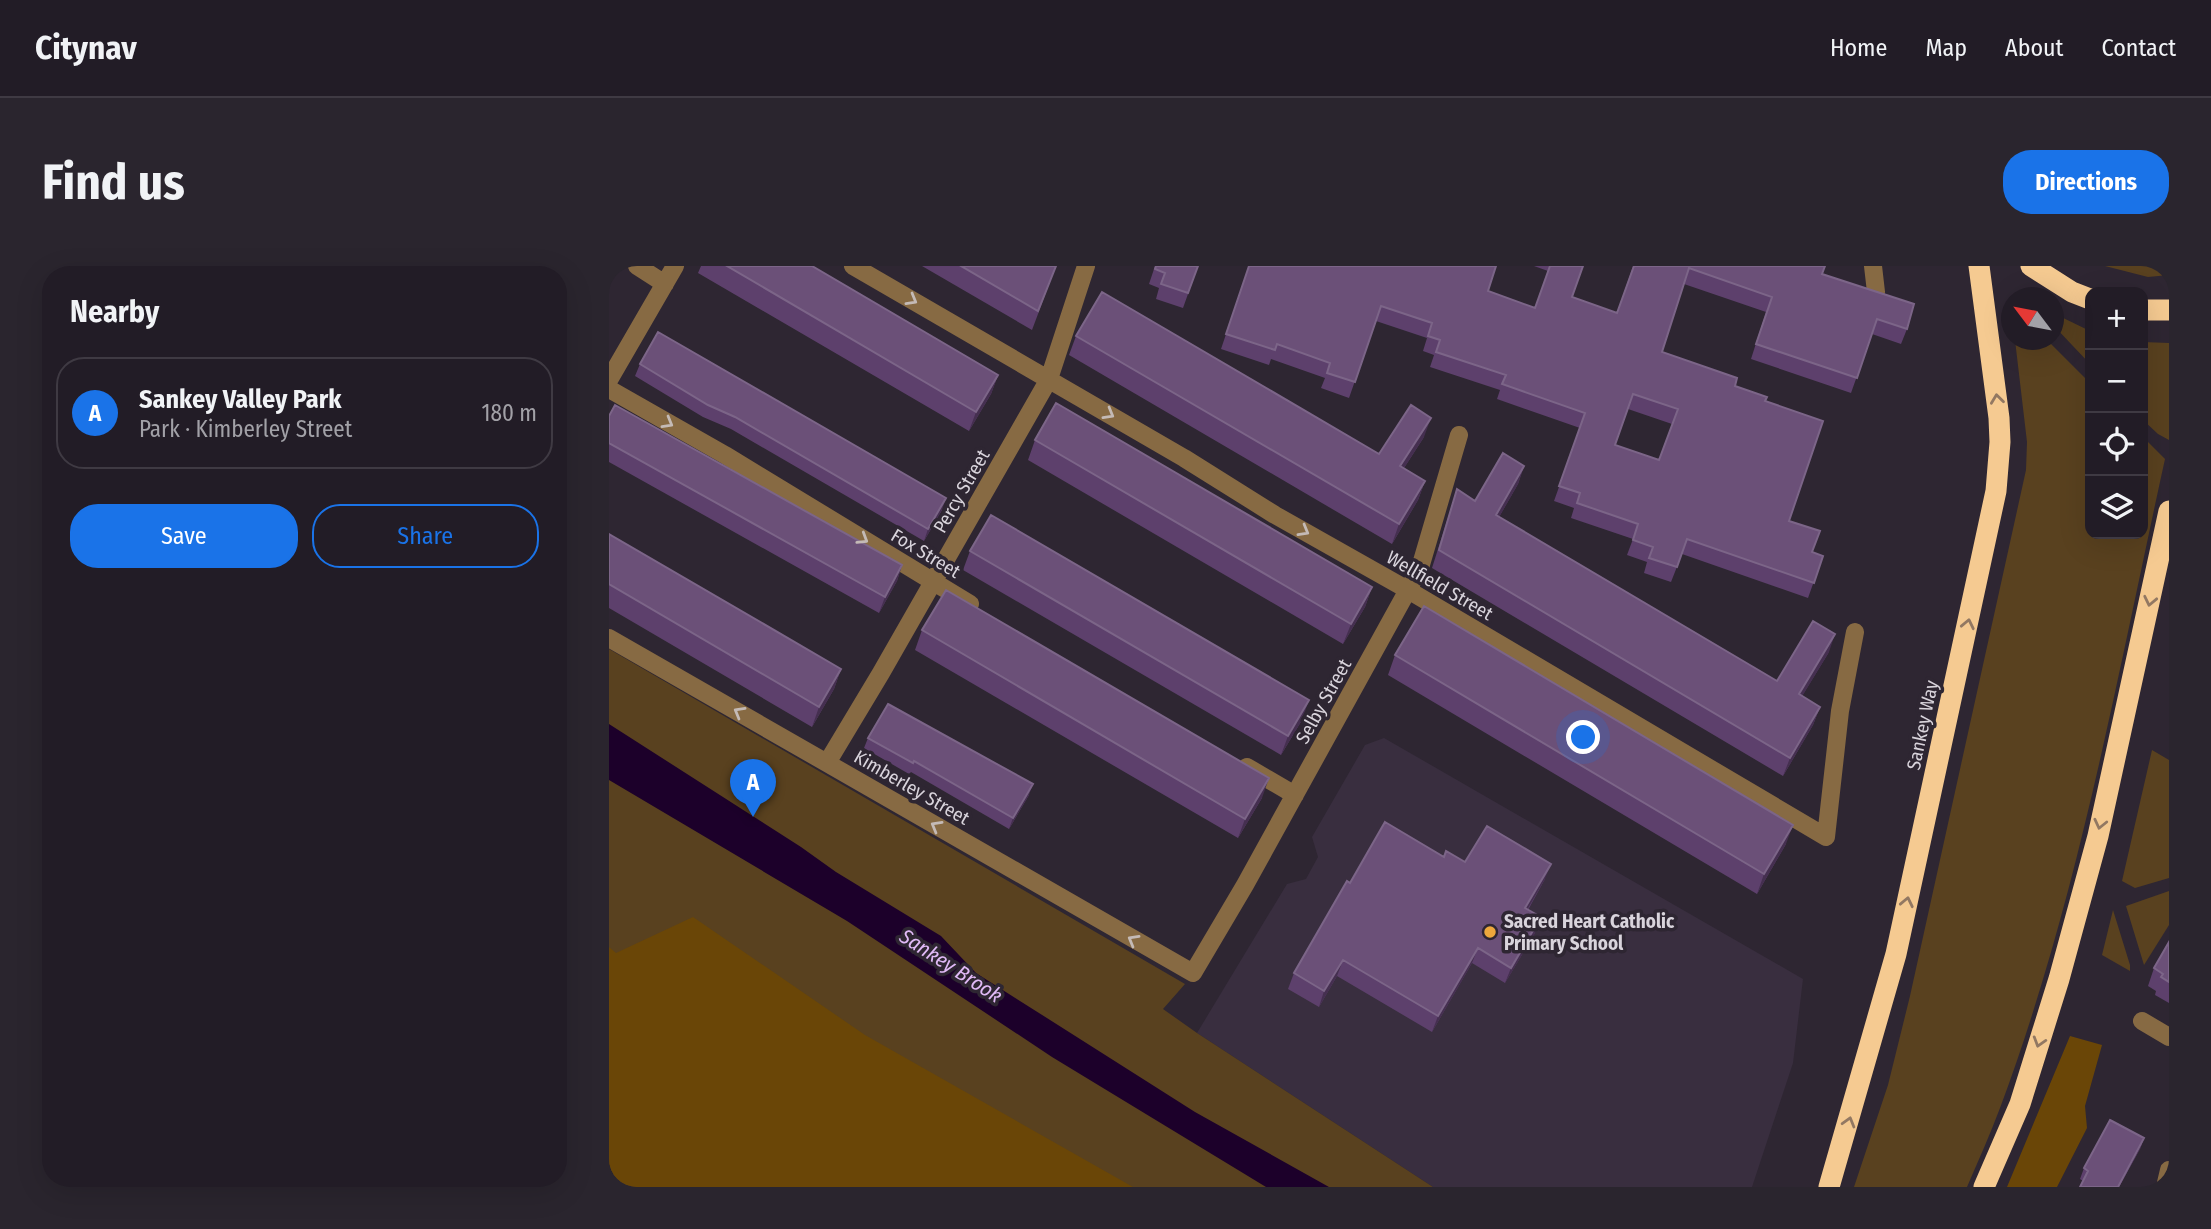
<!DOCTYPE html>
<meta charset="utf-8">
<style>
:root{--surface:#221c26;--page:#2a252e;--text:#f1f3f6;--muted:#a2a1a7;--line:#3f3a43;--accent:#1a73e8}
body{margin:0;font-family:"Fira Sans Condensed",sans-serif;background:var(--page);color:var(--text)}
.controls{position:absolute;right:21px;top:21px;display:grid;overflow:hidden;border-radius:14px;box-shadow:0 7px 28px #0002}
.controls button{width:63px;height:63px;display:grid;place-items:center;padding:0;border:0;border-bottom:2px solid var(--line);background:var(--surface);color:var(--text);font:35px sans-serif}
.compass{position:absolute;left:1392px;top:21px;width:63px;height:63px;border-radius:50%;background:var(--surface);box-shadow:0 7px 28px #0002;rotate:302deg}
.you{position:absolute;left:975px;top:472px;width:24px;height:24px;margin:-18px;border:5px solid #fff;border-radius:50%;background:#1a73e8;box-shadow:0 0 0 10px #1a73e833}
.badge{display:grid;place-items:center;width:46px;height:46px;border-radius:50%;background:var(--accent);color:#fff;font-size:23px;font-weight:700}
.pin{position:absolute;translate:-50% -58px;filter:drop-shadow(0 2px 4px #0008)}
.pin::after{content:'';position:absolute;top:37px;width:24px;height:21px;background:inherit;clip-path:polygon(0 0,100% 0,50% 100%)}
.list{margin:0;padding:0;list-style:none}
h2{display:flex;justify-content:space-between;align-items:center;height:91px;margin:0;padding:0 28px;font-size:30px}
h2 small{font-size:23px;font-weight:400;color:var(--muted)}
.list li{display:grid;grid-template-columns:46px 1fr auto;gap:21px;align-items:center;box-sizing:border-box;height:112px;margin:0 14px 14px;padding:0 14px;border:2px solid var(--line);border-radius:28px}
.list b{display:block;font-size:26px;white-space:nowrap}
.list p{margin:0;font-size:23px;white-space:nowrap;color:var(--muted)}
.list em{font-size:23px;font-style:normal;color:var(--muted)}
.actions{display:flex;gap:14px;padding:21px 28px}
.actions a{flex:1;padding:16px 0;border:2px solid var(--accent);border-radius:28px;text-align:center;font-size:24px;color:var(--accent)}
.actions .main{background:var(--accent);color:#fff}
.icon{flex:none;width:38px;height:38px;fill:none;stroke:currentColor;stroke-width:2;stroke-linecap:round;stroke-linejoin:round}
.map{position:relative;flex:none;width:1560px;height:921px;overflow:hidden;border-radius:28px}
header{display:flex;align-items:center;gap:42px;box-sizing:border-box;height:98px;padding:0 35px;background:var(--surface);border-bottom:2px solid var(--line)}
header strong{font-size:33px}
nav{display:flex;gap:38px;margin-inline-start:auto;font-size:24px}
.intro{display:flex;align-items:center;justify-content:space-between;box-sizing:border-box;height:168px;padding:0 42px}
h1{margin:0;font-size:49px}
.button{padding:18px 32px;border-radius:28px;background:var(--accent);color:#fff;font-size:24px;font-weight:700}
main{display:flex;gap:42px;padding:0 42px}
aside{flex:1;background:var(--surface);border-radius:28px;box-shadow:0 7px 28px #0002}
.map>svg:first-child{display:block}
</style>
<header>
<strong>Citynav</strong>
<nav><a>Home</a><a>Map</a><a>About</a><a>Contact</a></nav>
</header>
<div class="intro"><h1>Find us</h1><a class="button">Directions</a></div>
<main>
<aside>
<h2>Nearby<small></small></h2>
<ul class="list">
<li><span class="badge">A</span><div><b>Sankey Valley Park</b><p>Park · Kimberley Street</p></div><em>180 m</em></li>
</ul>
<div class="actions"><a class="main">Save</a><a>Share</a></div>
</aside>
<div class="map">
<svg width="1560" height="921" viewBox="0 0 1560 921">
<rect width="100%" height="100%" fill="#2e2632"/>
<path fill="#392e3f" d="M 775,472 L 1194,713 L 1184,797 L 1143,921 L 824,921 L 588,767 L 678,618 L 697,613 L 709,591 L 703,571 L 756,479 Z"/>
<path fill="#59411f" d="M 1496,0 L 1560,0 L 1560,9 L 1539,11 Z
M 1446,48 L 1481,65 L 1481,98 L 1445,60 Z
M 1406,74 L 1438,74 L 1481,117 L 1481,268 L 1534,268 L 1534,171 L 1556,193 C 1508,411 1469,633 1391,842 C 1381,869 1369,895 1358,921 L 1245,921 L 1279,819 L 1301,730 L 1417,204 L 1418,176 Z
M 1534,76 L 1560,77 L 1560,174 L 1549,168 L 1534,154 Z
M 0,383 L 576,718 L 554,743 L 588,767 L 824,921 L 0,921 Z
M 1543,484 L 1560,494 L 1560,612 L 1526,622 L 1513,615 Z
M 1560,625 L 1560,659 L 1535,699 L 1517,640 Z
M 1504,644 L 1521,699 L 1521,705 L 1493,689 Z"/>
<path fill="#6a4607" d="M 84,651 L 256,769 L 524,921 L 0,921 L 0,681 L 7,687 Z
M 1461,770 L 1493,779 L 1476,840 L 1478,862 L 1448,921 L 1398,921 Z"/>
<path fill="#1c002a" d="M 0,458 L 192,581 L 227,606 L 332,670 L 367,707 L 586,846 L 720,921 L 657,921 L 443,791 L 238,655 L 0,514 Z"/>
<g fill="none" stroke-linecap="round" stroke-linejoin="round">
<path stroke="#876a43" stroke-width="18" d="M 28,0 L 56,18
M 244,0 L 575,192 L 666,249 L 799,324 L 1217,571 L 1231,445 L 1246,366
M 1264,0 L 1267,26
M 0,114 L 66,0
M 0,123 L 116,189 L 361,338
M 0,372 L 584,707 L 636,619 L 811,302 L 850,169
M 218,497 L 272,407 L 440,113 L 477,0
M 638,501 L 686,529
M 1533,755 L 1560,771
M 1556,921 L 1560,904"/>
<path stroke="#f5ca91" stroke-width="21" d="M 1422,0 L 1463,26 L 1481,33
M 1534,44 L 1560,44
M 1220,921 L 1287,688 L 1387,225 L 1391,176 L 1390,152 L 1370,0
M 1375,921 L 1411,838 L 1450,713 L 1489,570 L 1560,245"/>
</g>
<path fill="#5d406c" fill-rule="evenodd" d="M 92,0 L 203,0 L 389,109 L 382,128 L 360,165 L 89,7 Z
M 313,0 L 447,0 L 423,64 Z
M 546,0 L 589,0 L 574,42 L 547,33 L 550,22 L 540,18 Z
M 640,0 L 879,25 L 926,42 L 939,5 L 925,0 L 974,0 L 963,31 L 1008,47 L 1024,0 L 1216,0 L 1213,8 L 1298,63 L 1292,78 L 1263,68 L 1242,127 L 1142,93 L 1157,46 L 1075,18 L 1053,86 L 1156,135 L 1180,255 L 1203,286 L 1214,290 L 1199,332 L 1073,288 L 1062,316 L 1035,307 L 1038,296 L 1018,289 L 1024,273 L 962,252 L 965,242 L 945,235 L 971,162 L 888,133 L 891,124 L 821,101 L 825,89 L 814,85 L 818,72 L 767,55 L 740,132 L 712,122 L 716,112 L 662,93 L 660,99 L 612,83 ZM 1019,143 L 1063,158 L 1050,194 L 1006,179 Z
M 467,70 L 770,188 L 815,171 L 795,202 L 816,215 L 809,234 L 783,278 L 460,89 Z
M 31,98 L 333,244 L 315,275 L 122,163 L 94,151 L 26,110 Z
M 0,150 L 293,299 L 288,315 L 270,347 L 0,196 Z
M 426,174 L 763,321 L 756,341 L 734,378 L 419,194 Z
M 915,200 L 909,218 L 890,251 L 1168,415 L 1220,386 L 1193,430 L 1211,441 L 1204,459 L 1174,510 L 823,302 L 848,223 L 866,235 Z
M 0,268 L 232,403 L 225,423 L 203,461 L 0,342 Z
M 361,285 L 693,454 L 672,489 L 354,304 Z
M 313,364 L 653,532 L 629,572 L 306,384 Z
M 786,389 L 1177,578 L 1148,628 L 779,409 Z
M 259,472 L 420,529 L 400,563 L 302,506 L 300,508 L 255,482 Z
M 856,596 L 936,613 L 919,644 L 926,667 L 896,717 L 863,697 L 823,766 L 728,710 L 710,741 L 679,723 L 685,707 L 741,617 Z
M 1560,676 L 1560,737 L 1546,729 L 1547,725 L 1539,720 L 1545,702 Z
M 1535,872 L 1531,883 L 1510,921 L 1471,921 L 1474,915 L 1471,913 L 1475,902 Z"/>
<path fill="#452f50" d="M 389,109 L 382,128 L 360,165 L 367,146 Z
M 822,152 L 815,171 L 784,219 L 791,200 Z
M 915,200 L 909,218 L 881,267 L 887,249 Z
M 816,215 L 809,234 L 783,278 L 790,258 Z
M 337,232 L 333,244 L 315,275 L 319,263 Z
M 293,299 L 288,315 L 270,347 L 276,331 Z
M 763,321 L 756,341 L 734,378 L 742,358 Z
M 1226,368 L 1220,386 L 1183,447 L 1190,428 Z
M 232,403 L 225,423 L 203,461 L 210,441 Z
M 700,434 L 693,454 L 672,489 L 679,470 Z
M 1211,441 L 1204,459 L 1174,510 L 1181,492 Z
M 660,512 L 653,532 L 629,572 L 636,553 Z
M 424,518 L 420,529 L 400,563 L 404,552 Z
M 1184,559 L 1177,578 L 1148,628 L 1155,608 Z
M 942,598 L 936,613 L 910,658 L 916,642 Z
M 932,651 L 926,667 L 896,717 L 902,702 Z
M 869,682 L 863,697 L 823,766 L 829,750 Z
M 734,694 L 728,710 L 710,741 L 715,725 Z
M 1535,872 L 1531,883 L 1510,921 L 1509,921 Z"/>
<path fill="#6b5078" stroke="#7c6588" stroke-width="2" fill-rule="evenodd" d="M 118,0 L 203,0 L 389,109 L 367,146 Z
M 352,0 L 447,0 L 429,45 Z
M 547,0 L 589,0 L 579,27 L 552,18 L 556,7 L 546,3 Z
M 640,0 L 887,0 L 879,25 L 926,42 L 941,0 L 974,0 L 963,31 L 1008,47 L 1025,0 L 1216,0 L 1213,8 L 1305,38 L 1298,63 L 1268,53 L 1248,112 L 1147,78 L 1163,31 L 1080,2 L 1053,86 L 1128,112 L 1126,120 L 1158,131 L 1156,135 L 1214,155 L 1180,255 L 1211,265 L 1203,286 L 1214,290 L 1205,317 L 1078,273 L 1068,301 L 1040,292 L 1044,281 L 1024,274 L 1029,258 L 968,237 L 971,227 L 950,220 L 976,147 L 893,118 L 897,109 L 827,86 L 831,74 L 819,70 L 823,57 L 772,40 L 746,116 L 718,107 L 721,97 L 668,78 L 666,84 L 617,68 ZM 1024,128 L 1069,143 L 1050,194 L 1006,179 Z
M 493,26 L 770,188 L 802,139 L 822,152 L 791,200 L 816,215 L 790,258 L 467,70 Z
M 49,66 L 337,232 L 319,263 L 126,151 L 99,139 L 31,98 Z
M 447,137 L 763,321 L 742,358 L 426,174 Z
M 6,139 L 293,299 L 276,331 L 0,177 L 0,150 Z
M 894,187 L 915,200 L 887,249 L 1168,415 L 1204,355 L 1226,368 L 1190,428 L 1211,441 L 1181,492 L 830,284 L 848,223 L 866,235 Z
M 382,249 L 700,434 L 679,470 L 361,285 Z
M 0,268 L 232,403 L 210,441 L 0,318 Z
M 337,324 L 660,512 L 636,553 L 313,364 Z
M 815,340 L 1184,559 L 1155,608 L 786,389 Z
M 279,438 L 424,518 L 404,552 L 305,495 L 304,497 L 259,472 Z
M 776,556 L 835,591 L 837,585 L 856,596 L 878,560 L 942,598 L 916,642 L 932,651 L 902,702 L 869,682 L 829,750 L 734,694 L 715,725 L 685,707 L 738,615 L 741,617 Z
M 1560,676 L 1560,716 L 1552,711 L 1554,708 L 1545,702 Z
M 1501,854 L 1535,872 L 1509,921 L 1471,921 L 1479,905 L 1475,902 Z"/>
<defs><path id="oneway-chevron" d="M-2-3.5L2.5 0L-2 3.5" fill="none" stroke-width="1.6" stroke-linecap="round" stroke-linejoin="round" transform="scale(1.75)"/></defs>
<g stroke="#c4bab6">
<use href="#oneway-chevron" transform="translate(303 34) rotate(30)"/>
<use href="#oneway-chevron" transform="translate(500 148) rotate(30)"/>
<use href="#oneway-chevron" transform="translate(59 157) rotate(30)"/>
<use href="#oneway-chevron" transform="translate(695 265) rotate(30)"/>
<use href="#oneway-chevron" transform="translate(254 273) rotate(32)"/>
<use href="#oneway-chevron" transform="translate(130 446) rotate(-150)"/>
<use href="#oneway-chevron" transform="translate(327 560) rotate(-150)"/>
<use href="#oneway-chevron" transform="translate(524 674) rotate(-150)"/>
</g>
<g stroke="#927862">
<use href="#oneway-chevron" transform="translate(1388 133) rotate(-97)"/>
<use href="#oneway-chevron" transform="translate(1541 335) rotate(102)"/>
<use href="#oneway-chevron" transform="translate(1359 358) rotate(-78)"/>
<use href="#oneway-chevron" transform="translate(1491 558) rotate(103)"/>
<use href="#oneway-chevron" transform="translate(1298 636) rotate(-78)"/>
<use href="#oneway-chevron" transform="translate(1430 776) rotate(107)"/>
<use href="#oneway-chevron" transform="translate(1240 856) rotate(-74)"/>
</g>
<circle fill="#eda83c" stroke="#2e2632" stroke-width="2.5" cx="881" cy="666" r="7"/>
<g text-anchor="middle" stroke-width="7" stroke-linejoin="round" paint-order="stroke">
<g font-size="19" fill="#d9d4dc" stroke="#2e2632">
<text transform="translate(352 225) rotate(-60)" y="7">Percy Street</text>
<text transform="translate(317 287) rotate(31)" y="7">Fox Street</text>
<text transform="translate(831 319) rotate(30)" y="7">Wellfield Street</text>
<text transform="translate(714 435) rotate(-61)" y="7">Selby Street</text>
<text transform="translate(1313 459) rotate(-78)" y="7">Sankey Way</text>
<text transform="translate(303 521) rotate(30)" y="7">Kimberley Street</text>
</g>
<g font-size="19" font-weight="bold" fill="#d9d4dc" stroke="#2e2632" text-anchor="start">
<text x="895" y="662">Sacred Heart Catholic<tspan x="895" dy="22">Primary School</tspan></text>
</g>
<g font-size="21" font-style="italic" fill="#e0b9f6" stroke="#2e2632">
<text transform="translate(342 700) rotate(33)" y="7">Sankey Brook</text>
</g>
</g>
</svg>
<div class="controls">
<button>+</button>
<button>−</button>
<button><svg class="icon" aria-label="locate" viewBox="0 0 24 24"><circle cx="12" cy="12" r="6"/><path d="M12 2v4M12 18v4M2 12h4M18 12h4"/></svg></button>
<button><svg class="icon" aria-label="layers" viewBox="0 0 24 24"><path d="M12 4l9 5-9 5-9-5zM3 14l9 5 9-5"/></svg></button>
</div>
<svg class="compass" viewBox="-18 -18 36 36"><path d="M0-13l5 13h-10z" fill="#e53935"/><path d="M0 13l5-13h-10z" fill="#a2a1a7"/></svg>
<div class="you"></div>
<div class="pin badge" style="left:144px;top:551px">A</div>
</div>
</main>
